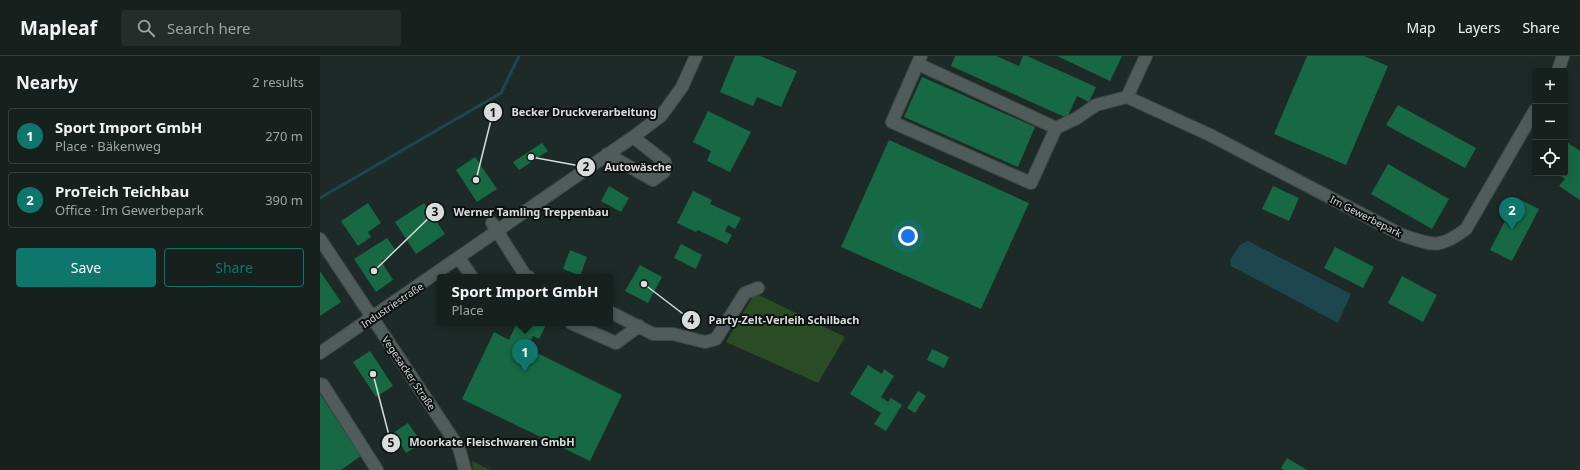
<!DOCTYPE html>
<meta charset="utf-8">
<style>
:root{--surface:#16201d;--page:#232d2a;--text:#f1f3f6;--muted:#9ea3a4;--line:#353e3b;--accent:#0f766e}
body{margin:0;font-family:"Noto Sans",sans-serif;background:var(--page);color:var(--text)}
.controls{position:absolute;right:12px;top:12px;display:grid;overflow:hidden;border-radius:4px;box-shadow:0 4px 16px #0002}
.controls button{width:36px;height:36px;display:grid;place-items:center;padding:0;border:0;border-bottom:1px solid var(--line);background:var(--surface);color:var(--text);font:20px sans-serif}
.you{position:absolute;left:588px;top:180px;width:14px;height:14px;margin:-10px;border:3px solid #fff;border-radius:50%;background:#1a73e8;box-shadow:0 0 0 6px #1a73e833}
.badge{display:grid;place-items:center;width:26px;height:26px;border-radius:50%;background:var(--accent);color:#fff;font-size:13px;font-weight:700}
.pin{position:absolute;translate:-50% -33px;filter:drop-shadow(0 1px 2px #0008)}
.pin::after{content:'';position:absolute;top:21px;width:14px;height:12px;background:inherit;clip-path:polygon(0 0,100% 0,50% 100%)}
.popup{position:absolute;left:117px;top:218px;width:176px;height:52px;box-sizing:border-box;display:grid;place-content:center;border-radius:4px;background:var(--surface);filter:drop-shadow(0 1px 3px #0005);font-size:13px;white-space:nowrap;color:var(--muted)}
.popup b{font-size:15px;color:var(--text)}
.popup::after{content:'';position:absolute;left:50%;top:100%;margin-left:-8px;border:8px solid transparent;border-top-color:var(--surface)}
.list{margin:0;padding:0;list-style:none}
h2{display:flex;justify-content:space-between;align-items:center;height:52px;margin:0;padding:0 16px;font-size:17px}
h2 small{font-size:13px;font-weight:400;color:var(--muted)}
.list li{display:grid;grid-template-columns:26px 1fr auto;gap:12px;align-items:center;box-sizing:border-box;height:56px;margin:0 8px 8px;padding:0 8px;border:1px solid var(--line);border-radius:4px}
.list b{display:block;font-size:15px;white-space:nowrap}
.list p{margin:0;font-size:13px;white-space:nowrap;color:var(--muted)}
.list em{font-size:13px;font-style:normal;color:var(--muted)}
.actions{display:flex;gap:8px;padding:12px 16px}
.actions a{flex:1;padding:9px 0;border:1px solid var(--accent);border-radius:4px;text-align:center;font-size:14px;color:var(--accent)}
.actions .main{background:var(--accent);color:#fff}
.icon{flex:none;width:22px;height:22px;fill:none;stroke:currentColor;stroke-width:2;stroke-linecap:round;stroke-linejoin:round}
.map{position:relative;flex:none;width:1260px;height:414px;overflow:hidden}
header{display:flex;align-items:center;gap:24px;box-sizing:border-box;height:56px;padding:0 20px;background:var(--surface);border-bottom:1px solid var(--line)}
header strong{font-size:19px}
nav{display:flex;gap:22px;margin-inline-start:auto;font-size:14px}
.search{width:280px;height:36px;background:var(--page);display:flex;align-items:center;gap:10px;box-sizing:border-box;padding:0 14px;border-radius:4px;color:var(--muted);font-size:15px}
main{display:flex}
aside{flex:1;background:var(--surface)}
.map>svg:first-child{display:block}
</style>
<header>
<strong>Mapleaf</strong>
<div class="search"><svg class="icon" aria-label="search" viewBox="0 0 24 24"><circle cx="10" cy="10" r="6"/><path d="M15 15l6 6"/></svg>Search here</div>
<nav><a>Map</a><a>Layers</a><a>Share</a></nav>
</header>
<main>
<aside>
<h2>Nearby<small>2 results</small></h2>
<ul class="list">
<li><span class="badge">1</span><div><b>Sport Import GmbH</b><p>Place · Bäkenweg</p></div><em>270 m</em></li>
<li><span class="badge">2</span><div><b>ProTeich Teichbau</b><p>Office · Im Gewerbepark</p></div><em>390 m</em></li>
</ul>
<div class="actions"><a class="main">Save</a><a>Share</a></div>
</aside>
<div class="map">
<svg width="1260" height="414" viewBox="0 0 1260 414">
<rect width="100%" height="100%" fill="#1e2a27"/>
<path fill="#2a4c25" d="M 435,237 L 525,281 L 498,327 L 406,286 Z
M 152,405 L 170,414 L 153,414 Z"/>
<path fill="#1d464f" d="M 928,185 L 1031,238 L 1018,267 L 911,210 L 910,204 L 921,188 Z"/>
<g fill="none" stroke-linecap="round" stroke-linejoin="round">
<path stroke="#1d464f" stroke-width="3" d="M 0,142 L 181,37 L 199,0"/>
</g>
<path fill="#176945" d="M 415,0 L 440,0 L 477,15 L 461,51 L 437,41 L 433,50 L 400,36 Z
M 635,0 L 676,0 L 699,10 L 703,0 L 707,0 L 776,31 L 769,46 L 757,40 L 747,62 L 631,10 Z
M 737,0 L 802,0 L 790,25 Z
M 987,0 L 1044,0 L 1068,10 L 1026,109 L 954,78 Z
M 602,21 L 715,71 L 698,111 L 584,61 Z
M 1078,49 L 1156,92 L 1145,112 L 1066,69 Z
M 388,55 L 431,76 L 410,116 L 387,105 L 391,95 L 373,86 Z
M 569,84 L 709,147 L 661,253 L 521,191 Z
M 1245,85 L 1260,95 L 1260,144 L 1239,130 L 1245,123 L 1236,117 L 1245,117 Z
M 222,87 L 228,95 L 199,114 L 193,106 Z
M 155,101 L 177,133 L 157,146 L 136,114 Z
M 1068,108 L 1129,143 L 1112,173 L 1051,138 Z
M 289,130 L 309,142 L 301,156 L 281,145 Z
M 953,130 L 979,142 L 969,165 L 942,153 Z
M 373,135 L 392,144 L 390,148 L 421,162 L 415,173 L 408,169 L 405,175 L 412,179 L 407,188 L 378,174 L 376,176 L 357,167 Z
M 1197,142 L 1219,153 L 1192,205 L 1170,194 Z
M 48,147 L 61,167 L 48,176 L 51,181 L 38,190 L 21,165 Z
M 104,147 L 125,178 L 96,198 L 75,166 Z
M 67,182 L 76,195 L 61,205 L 73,224 L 56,236 L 34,203 Z
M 361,188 L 382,199 L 376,213 L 354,202 Z
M 1015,191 L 1054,211 L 1043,232 L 1004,212 Z
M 250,194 L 267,201 L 260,220 L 243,213 Z
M 320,209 L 342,221 L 328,247 L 305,235 Z
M 0,215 L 21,246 L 0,260 Z
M 1082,220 L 1117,239 L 1103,266 L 1068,247 Z
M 193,267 L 227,267 L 219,283 L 213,280 L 207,292 L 302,339 L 270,405 L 142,343 L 174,276 L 189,284 L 195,271 L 192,269 Z
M 612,293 L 629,301 L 624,312 L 607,304 Z
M 50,295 L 73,330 L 56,341 L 33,306 Z
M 548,309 L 562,318 L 564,313 L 574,320 L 561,341 L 568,346 L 571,342 L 582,349 L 566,375 L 554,368 L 561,357 L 530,338 Z
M 598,335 L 606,340 L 595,357 L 587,352 Z
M 0,338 L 41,400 L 21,414 L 0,414 Z
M 88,367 L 102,387 L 86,397 L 73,377 Z
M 967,402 L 987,414 L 964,414 L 961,412 Z"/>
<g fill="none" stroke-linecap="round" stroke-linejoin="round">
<g stroke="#3d4745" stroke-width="14">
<path id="minor" d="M 826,0 L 807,41 L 890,79 L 1082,179 C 1113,189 1118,194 1146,173 L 1215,54
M 598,8 L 736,72 L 711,127 L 572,66 L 601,0
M 1238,15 L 1243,0
M 736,72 L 757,62 L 776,49 L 807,41
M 287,98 L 333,124 L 344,116 L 345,106 L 313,81
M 172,167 L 205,219 L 209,221
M 0,183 L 139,392 L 145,414
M 139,202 L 152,221
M 290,256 L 333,278 L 353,278 L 385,286 L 396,283 L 425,237 L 438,232
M 251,267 L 296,287 L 319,270
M 0,297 L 313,81 L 341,60 L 362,31 L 376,0
M 0,328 L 3,329 L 57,414"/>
</g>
<use href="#minor" stroke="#4f5c59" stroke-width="12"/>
</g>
<g text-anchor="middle" stroke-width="4" stroke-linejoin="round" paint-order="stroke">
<g font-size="10" fill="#d6dddb" stroke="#0c1110">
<text transform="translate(1046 160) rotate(27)" y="4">Im Gewerbepark</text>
<text transform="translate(72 249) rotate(-34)" y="4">Industriestraße</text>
<text transform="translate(89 317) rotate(56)" y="4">Vegesacker Straße</text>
</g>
</g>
<path fill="none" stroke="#d6dddb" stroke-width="1.5" d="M156 124L173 56M211 101L266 111M54 215L115 156M324 228L371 264M53 318L71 387"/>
<g fill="#d6dddb" stroke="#0c1110" stroke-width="1.5">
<circle cx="156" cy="124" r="4"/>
<circle cx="211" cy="101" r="4"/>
<circle cx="54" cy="215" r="4"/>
<circle cx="324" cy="228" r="4"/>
<circle cx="53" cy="318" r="4"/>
<circle cx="173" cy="56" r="10"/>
<circle cx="266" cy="111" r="10"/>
<circle cx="115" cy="156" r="10"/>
<circle cx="371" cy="264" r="10"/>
<circle cx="71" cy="387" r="10"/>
</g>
<g font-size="12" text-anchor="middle" font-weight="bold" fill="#111">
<text x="173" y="61">1</text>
<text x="266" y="115">2</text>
<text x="115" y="160">3</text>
<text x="371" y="268">4</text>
<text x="71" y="391">5</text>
</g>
<g font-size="11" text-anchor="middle" font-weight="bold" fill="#d6dddb" stroke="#0c1110" stroke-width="4" stroke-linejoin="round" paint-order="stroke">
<text x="264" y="60">Becker Druckverarbeitung</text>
<text x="318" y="115">Autowäsche</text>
<text x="211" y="160">Werner Tamling Treppenbau</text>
<text x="464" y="268">Party-Zelt-Verleih Schilbach</text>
<text x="172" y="390">Moorkate Fleischwaren GmbH</text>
</g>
</svg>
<div class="controls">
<button>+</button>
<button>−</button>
<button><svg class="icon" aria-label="locate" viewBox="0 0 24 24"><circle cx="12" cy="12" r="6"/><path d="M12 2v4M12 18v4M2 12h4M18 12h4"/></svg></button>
</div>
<div class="you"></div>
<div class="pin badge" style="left:205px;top:316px">1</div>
<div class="popup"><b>Sport Import GmbH</b>Place</div>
<div class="pin badge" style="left:1192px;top:174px">2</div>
</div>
</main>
